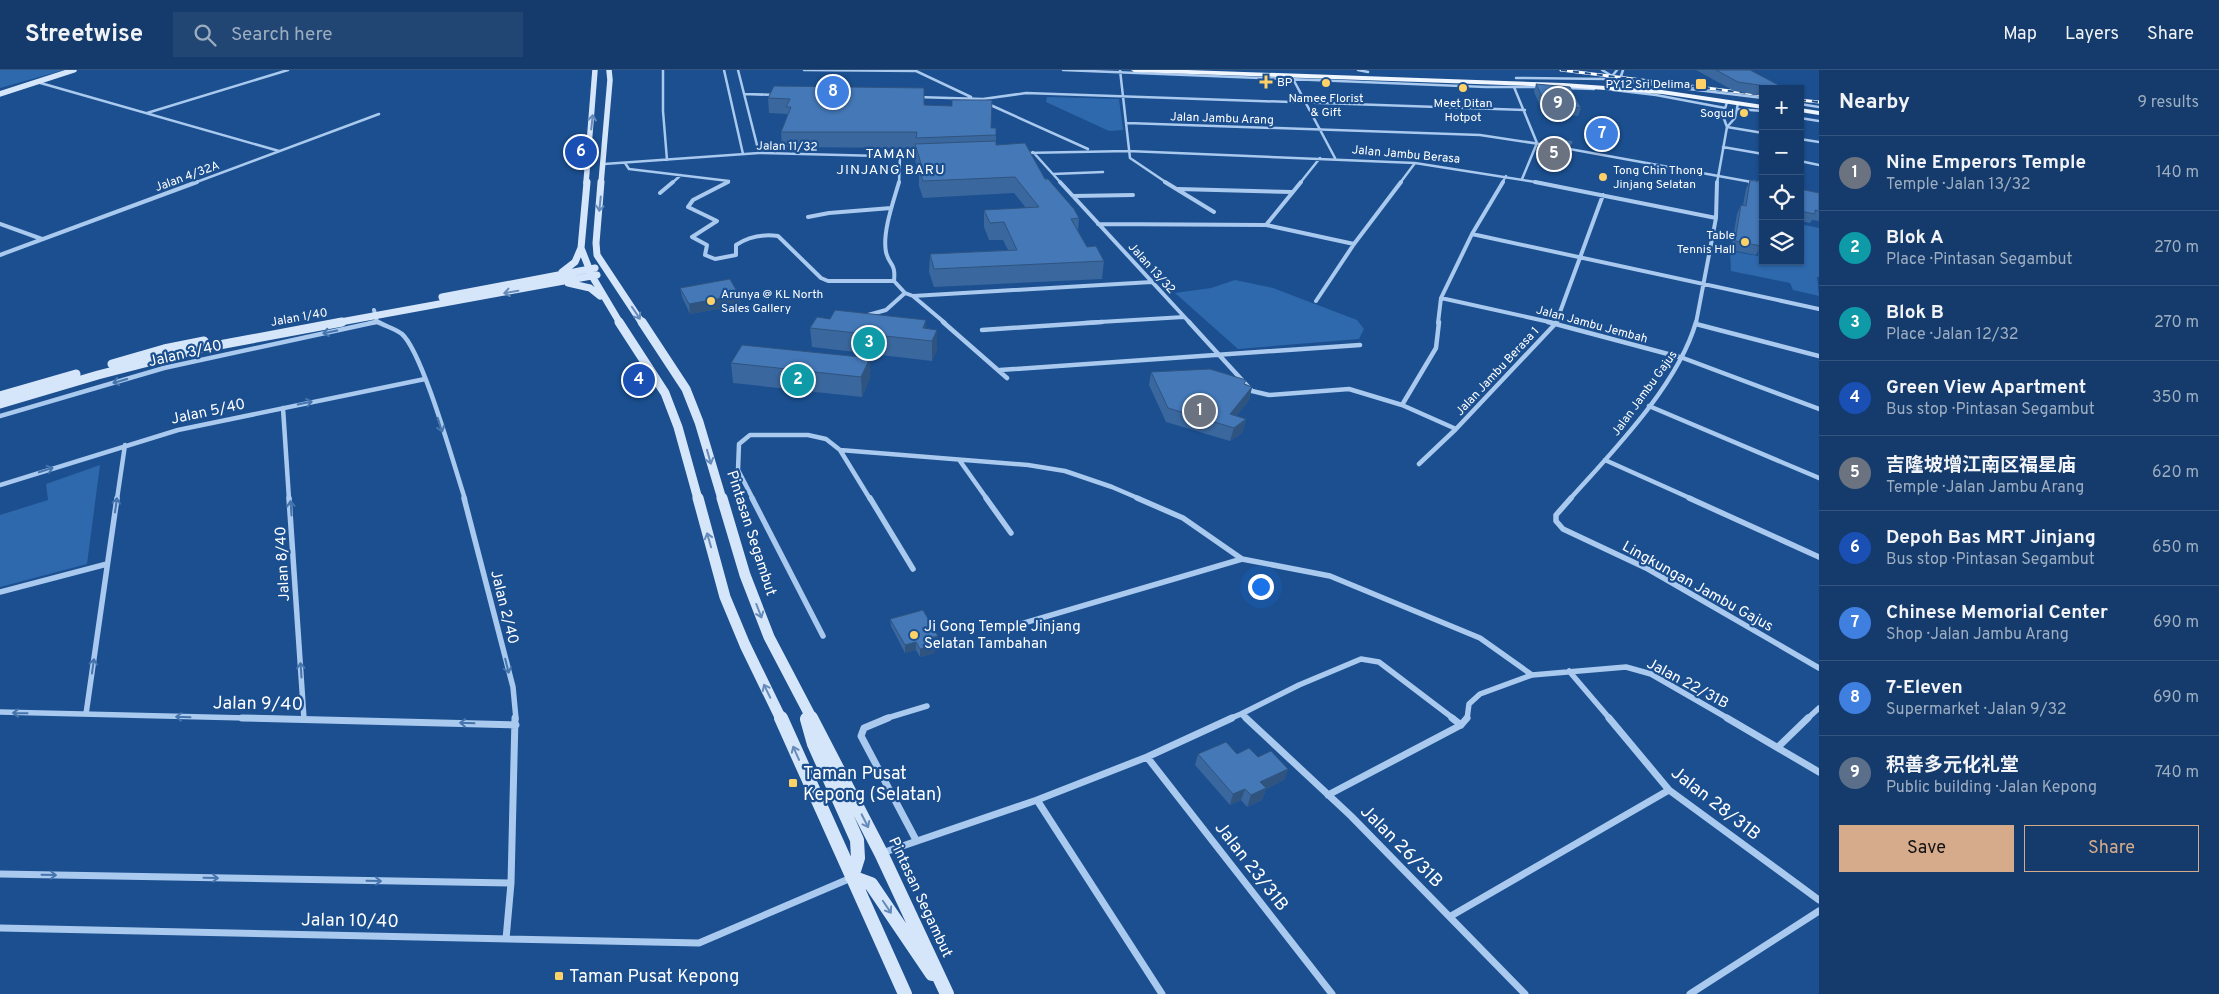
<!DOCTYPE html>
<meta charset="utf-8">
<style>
:root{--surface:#143b6b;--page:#214673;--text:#f1f3f6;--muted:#9dadc1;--line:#33557e;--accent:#d6ab8b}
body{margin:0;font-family:Overpass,"Noto Sans SC",sans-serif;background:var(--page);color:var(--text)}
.controls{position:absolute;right:15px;top:15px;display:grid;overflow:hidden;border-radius:0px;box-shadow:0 1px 4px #0004}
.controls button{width:45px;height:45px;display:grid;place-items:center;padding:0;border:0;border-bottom:1px solid var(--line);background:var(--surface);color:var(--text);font:25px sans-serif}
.you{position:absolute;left:1260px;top:516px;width:18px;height:18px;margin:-12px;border:4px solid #fff;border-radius:50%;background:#1a73e8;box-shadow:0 0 0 8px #1a73e833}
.badge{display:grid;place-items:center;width:32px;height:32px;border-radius:50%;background:var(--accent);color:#fff;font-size:16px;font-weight:700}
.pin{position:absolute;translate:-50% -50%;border:2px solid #fff;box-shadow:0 1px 5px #0006}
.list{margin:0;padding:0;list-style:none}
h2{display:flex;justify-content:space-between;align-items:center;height:65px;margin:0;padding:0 20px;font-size:21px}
h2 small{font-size:16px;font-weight:400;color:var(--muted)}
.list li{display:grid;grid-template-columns:32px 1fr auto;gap:15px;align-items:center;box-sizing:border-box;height:75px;padding:0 20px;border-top:1px solid var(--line)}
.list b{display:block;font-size:19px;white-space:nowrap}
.list p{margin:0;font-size:16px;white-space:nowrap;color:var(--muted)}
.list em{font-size:16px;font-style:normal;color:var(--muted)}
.actions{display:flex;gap:10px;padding:15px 20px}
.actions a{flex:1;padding:11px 0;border:1px solid var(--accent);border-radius:0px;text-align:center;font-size:18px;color:var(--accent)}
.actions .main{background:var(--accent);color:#111}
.icon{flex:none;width:28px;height:28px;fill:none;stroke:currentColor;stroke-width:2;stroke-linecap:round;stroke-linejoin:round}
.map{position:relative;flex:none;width:1819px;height:924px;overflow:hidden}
header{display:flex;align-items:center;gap:30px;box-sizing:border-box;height:70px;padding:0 25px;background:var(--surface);border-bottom:1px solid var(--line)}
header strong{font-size:24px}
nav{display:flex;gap:28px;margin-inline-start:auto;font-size:18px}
.search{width:350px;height:45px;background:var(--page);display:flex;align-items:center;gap:12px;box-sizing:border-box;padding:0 18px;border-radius:0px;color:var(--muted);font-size:19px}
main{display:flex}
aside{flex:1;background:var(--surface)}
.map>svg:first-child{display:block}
</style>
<header>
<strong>Streetwise</strong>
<div class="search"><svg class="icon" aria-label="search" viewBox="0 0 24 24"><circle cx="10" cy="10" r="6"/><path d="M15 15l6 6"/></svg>Search here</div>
<nav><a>Map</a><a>Layers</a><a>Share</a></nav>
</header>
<main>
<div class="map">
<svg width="1819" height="924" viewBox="0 0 1819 924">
<rect width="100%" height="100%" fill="#1b4f8f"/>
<path fill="#2e69ad" d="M 0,0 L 64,0 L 0,18 Z
M 1047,27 L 1119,29 L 1123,60 L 1109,61 L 1046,32 Z
M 1761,146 L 1763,146 L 1763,191 L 1800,191 L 1800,154 L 1819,158 L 1819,207 L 1817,207 L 1819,226 L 1793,220 L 1790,213 L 1731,201 L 1730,181 L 1758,186 Z
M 1235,210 L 1273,218 L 1357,250 L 1364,259 L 1359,269 L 1238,279 L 1175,223 L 1211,218 Z
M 100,395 L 87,494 L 0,517 L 0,445 L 48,430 L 46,414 Z"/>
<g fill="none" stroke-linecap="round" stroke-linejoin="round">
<path stroke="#a9c9ee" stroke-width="2.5" d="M 663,0 L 663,41 L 667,90
M 724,0 L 743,84
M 738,0 L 759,83
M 804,0 L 915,1
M 914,0 L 971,27
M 1063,0 L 1486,17 L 1542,17
M 1120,0 L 1130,88 L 1167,113
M 1358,0 L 1368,2
M 1602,0 L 1612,6
M 1623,0 L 1621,6 L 1628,10
M 1292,7 L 1335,88
M 1607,7 L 1613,5 L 1617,0
M 1516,8 L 1607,9 L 1763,28
M 37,12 L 279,81
M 1514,17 L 1537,73 L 1522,109
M 1565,18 L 1594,19
M 1613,20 L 1656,25 L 1725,38
M 744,24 L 776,25
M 917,27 L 983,29 L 1026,23 L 1525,40
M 986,33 L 1088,79
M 1800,34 L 1819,37
M 1737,39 L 1763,41
M 147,43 L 288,0
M 1800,48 L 1819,51
M 1127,53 L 1480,65 L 1553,76
M 1727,57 L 1763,63
M 1727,57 L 1735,48 L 1738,33
M 1800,69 L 1819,72
M 1723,77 L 1763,84
M 1564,78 L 1757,113
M 1033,82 L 1061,113
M 1024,83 L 1128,81 L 1415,93 L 1542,113
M 1800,91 L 1819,95
M 625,93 L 629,99 L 729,111 L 725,113
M 604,94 L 759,83 L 920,87
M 1053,104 L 1103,102
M 194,113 L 379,44
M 672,113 L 681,105
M 899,113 L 900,87
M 1300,113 L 1320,88
M 1400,113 L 1415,93
M 1502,113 L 1506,106
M 1717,113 L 1727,57 L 1723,46 L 1727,32"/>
<path stroke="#a9c9ee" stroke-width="4" d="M 728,112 L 693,130 L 688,137 L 717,151 L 692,167 L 707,175 L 705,185 L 715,189 L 736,185 L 736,175 C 748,167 763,164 778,166 L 821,208 L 828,211 L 894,211
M 899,112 C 894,130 882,162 886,182 C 889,196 896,192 894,211 L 905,223 L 913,226 L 1152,212
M 1060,112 L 1190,253
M 1165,112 L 1214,142
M 1535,112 L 1716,148
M 1750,112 L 1763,114
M 1178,119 L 1292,122
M 660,123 L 673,112
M 1073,126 L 1133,125
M 808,147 L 829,143 L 891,138
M 0,154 L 42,169
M 1098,154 L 1266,155 L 1354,174
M 1266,155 L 1301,112
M 1472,164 L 1819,239
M 0,185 L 197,112
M 913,226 L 945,253
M 1441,228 L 1554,253
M 1316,231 L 1354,174 L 1401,112
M 374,240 L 377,252 L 380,253
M 868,245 L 886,240 L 905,223
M 370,253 L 377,252
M 1083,253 L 1184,247
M 1438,253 L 1441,228 L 1472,164 L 1503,112
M 1556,253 L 1603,125
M 1696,253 L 1716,148 L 1717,112"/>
<path stroke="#a9c9ee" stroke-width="4.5" d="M 378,252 C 385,256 396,259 402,264 C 423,283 454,396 465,429
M 943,252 L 1007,308
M 1189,252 L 1252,321 L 1269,325 L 1349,319 L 1402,335 L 1456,359
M 1548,252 L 1683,288 L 1819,339
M 1696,254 L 1819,286
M 982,260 L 1102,252
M 1000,300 L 1360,275
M 1402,335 L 1436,278 L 1439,252
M 1649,336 L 1819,408
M 283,338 L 289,429
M 0,346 L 164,298 L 376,252
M 840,380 L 1028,395 L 1065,401 L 1112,417 L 1140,429
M 1605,390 L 1692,429
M 960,391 L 987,429
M 1419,394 L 1456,359 L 1557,252
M 0,415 L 178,360 L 425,309
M 117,429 L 125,375
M 753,429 L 738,400 L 739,374 L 750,365 L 808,365 L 826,369 L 840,380 L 870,429
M 1570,429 C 1613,381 1678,315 1696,252"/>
<path stroke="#a9c9ee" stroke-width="5.5" d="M 289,428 L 304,649
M 464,428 L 513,617 L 516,649
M 752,428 L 823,566
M 870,428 L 913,499
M 986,428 L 1011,463
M 1137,428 L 1183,448 L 1242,489
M 1571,428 L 1556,445 L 1556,451 L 1563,459 L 1648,499 L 1819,598
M 1689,428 L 1819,487
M 0,522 L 107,494
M 1004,559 L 1242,489 L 1330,506 L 1480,568 L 1532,605
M 1569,601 L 1610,649
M 0,642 L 292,649
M 86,644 L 117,428
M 1241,644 L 1299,615 L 1361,589 L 1379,592 L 1454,649
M 884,649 L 927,636
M 1229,649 L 1241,644 L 1247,649
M 1467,649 L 1469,634 L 1480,624 L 1532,605 L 1626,597 L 1651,604 L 1729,649
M 1807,649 L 1819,638"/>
<path stroke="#a9c9ee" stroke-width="7" d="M 242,648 L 516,655
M 888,648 L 864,658 L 861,666 L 916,770
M 1246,648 L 1351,746 L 1525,924
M 1452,648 L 1461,655
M 1609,648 L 1669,720 L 1819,830
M 1727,648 L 1819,702
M 1778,677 L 1808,648
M 1147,687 L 1332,924
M 1328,725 L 1461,655 L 1467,648
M 1037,730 L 1162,924
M 882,783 L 1037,730 L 1147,687 L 1232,648
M 0,804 L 511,813
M 1451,846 L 1669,720
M 0,858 L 699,873 L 851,808
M 506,869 L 511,813 L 515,648
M 1690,924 L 1819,841"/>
<path stroke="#d6e6fa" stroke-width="5.5" d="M 0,24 L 74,0
M 586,113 L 595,0
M 601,113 L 610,10 L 609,0"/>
<path stroke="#d6e6fa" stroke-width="7" d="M 587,112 L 581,178 L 592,206 L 620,253
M 601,112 L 596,173 L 597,185 L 642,253
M 562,202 L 575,192 L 581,178
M 568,213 L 590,218 L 600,226
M 442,227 L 595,198
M 335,253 L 597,205"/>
<path stroke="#d6e6fa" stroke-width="9" d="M 619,252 L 665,323 L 678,357 L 698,429
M 642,252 L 686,319 L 699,352 L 722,429
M 112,294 L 164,279 L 204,271
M 0,326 L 76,304
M 0,334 L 98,305 L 203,278 L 342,252"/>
<path stroke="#d6e6fa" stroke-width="11" d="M 698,428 L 725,527 L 745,575 L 781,649
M 722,428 L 745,505 L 769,567 L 812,649"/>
<path stroke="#d6e6fa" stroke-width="14" d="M 781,648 L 905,924
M 811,648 L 881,783 L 947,924
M 807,649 L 814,674 L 857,770 L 858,788 L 852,807
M 852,807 L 871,814 L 932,904"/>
<path fill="#f0f6ff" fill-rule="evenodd" d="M 1131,0 L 1187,0 L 1563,13 L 1662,20 L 1763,35 L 1763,39 L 1662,24 L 1563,17 L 1134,2 Z
M 1800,38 L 1819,41 L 1819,45 L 1800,42 Z"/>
<g stroke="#fff" stroke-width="3">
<path id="rail" d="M 1561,0 L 1763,25
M 1800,30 L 1819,32"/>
</g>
<use href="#rail" stroke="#1b4f8f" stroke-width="2" stroke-dasharray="6" stroke-linecap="butt"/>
</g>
<path fill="#3a679d" d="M 1696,0 L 1750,0 L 1786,19 L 1763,19 L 1763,26 L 1734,21 Z
M 1536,14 L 1581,38 L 1578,46 L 1543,43 L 1534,22 Z
M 774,16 L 924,35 L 991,58 L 996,58 L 996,75 L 1045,109 L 1079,148 L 1078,161 L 1087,177 L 1104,191 L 1102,209 L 934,217 L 929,202 L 930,184 L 1008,180 L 1003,170 L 989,170 L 984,157 L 984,140 L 1026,138 L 1014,123 L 923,128 L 919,116 L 919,103 L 915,90 L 915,78 L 782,77 L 781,62 L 787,47 L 787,44 L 769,43 L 768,28 Z
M 1550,68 L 1573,71 L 1565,92 L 1542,88 Z
M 1750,110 L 1761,176 L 1756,185 L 1731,180 L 1737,144 L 1741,135 L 1743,135 L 1746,119 Z
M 1800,119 L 1819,123 L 1819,151 L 1812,150 L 1810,153 L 1800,151 Z
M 680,218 L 739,225 L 740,235 L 690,244 L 682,227 Z
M 830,249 L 926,250 L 926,259 L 937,279 L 932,291 L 812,277 L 810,258 Z
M 731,293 L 870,308 L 862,327 L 733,313 Z
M 1151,302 L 1245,314 L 1252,317 L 1249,330 L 1236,346 L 1246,349 L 1242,363 L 1230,371 L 1166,352 L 1149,315 Z
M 890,549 L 938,574 L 935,574 L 935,583 L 920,587 L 916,580 L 905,583 L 891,556 Z
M 1198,684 L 1237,684 L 1258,687 L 1288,699 L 1284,710 L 1266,719 L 1262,730 L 1247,737 L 1241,730 L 1230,735 L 1195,695 Z"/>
<path fill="#305480" d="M 739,225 L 740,235 L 690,244 L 689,234 Z
M 926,250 L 926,269 L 923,258 Z
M 937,260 L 937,279 L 932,291 L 932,271 Z
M 870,288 L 870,308 L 862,327 L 861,307 Z
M 1252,317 L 1249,330 L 1229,356 L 1230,344 Z
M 1246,349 L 1242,363 L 1230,371 L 1234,358 Z
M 938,566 L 938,574 L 931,576 L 931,568 Z
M 916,572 L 916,580 L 905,583 L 905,575 Z
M 935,575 L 935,583 L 920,587 L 920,579 Z
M 1288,699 L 1284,710 L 1266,719 L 1262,730 L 1247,737 L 1251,725 L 1260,712 Z
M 1245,719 L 1241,730 L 1230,735 L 1233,724 Z"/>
<path fill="#4478b7" stroke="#305480" d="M 1716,0 L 1750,0 L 1786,19 L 1738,12 Z
M 1536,14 L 1570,17 L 1581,38 L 1546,35 Z
M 774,16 L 924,18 L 924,35 L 952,36 L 952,30 L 992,30 L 991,58 L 996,58 L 996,65 L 916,68 L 917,62 L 781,62 L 791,37 L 786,37 L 790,29 L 768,28 Z
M 1550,68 L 1573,71 L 1569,81 L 1546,77 Z
M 996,71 L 996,75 L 1025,73 L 1045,109 L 1048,109 L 1074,139 L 1079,148 L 1071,149 L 1087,177 L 1096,176 L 1104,191 L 934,199 L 930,184 L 1017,180 L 1004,152 L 990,153 L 984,140 L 1039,137 L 1015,107 L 923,111 L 919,100 L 923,100 L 915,74 Z
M 1750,110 L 1763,113 L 1763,166 L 1761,176 L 1735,171 L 1741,135 L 1746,136 Z
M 1800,119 L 1819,123 L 1819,141 L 1815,140 L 1815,144 L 1800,141 Z
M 730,209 L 739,225 L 689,234 L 680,218 Z
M 835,240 L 926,250 L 923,258 L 937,260 L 932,271 L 810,258 L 817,247 L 830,249 Z
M 742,275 L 870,288 L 861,307 L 731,293 Z
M 1210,299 L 1246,310 L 1244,314 L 1252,317 L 1230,344 L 1246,349 L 1234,358 L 1168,338 L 1151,302 Z
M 923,540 L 938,566 L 931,568 L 935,575 L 920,579 L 916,572 L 905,575 L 890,549 Z
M 1226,672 L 1237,684 L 1249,678 L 1258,687 L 1271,681 L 1288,699 L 1260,712 L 1266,718 L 1251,725 L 1245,719 L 1233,724 L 1198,684 Z"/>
<defs><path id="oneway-shaft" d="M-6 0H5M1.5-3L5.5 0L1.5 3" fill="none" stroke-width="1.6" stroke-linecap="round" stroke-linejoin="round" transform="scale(1.25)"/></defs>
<g stroke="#668bba">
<use href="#oneway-shaft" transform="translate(592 52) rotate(-84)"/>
<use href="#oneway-shaft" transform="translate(600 134) rotate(96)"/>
<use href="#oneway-shaft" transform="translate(511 222) rotate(170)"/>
<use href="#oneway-shaft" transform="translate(636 243) rotate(56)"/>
<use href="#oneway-shaft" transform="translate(709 387) rotate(74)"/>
<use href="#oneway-shaft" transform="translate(709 470) rotate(-106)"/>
<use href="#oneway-shaft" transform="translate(759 541) rotate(69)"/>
<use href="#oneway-shaft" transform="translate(767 621) rotate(-116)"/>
<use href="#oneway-shaft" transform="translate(796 683) rotate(-114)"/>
<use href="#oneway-shaft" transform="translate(865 751) rotate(63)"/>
<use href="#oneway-shaft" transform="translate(887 837) rotate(56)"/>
</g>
<g stroke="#4674ac">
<use href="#oneway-shaft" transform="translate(330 262) rotate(168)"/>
<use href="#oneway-shaft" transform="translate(120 311) rotate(164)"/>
<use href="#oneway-shaft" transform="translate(305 333) rotate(-11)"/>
<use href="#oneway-shaft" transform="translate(440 355) rotate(72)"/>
<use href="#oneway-shaft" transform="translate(46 400) rotate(-18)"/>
<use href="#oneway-shaft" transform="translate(116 435) rotate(-82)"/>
<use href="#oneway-shaft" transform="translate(291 438) rotate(-94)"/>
<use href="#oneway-shaft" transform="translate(93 596) rotate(-82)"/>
<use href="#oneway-shaft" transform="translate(507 596) rotate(76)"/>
<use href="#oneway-shaft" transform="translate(301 600) rotate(-94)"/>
<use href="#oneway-shaft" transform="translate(20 643) rotate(-179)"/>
<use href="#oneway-shaft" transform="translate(183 647) rotate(-178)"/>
<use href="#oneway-shaft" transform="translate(467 653) rotate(-178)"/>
<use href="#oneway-shaft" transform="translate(49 805) rotate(1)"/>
<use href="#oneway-shaft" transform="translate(211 808) rotate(1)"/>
<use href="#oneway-shaft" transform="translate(374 811) rotate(1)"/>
</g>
<g fill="#ffd166" stroke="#1b4f8f" stroke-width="2">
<path d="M1263.5 4.5h5v5h5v5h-5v5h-5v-5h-5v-5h5z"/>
<circle cx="1326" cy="13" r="5"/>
<rect x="1695" y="8" width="12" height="12" rx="2.5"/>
<circle cx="1463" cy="18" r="5"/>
<circle cx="1744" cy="43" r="5"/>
<circle cx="1603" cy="107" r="5"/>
<circle cx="1745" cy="172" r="5"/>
<circle cx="711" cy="231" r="5"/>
<circle cx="914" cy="565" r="5"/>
<rect x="788" y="708" width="10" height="10" rx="2.5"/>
<rect x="554" y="901" width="10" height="10" rx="2.5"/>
</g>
<g text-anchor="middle" stroke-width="4.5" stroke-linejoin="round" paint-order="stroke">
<g font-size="12" fill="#fff" stroke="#1b4f8f" text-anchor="start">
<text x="1277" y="16">BP</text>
<text x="1690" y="18" text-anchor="end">PY12 Sri Delima</text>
<text x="1326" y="32" text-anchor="middle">Namee Florist<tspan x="1326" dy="14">&amp; Gift</tspan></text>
<text x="1463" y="37" text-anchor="middle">Meet Ditan<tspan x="1463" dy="14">Hotpot</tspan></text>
<text x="1734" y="47" text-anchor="end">Sogud</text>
<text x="1613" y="104">Tong Chin Thong<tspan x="1613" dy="14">Jinjang Selatan</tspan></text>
<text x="1735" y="169" text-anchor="end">Table<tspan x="1735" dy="14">Tennis Hall</tspan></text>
<text x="721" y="228">Arunya @ KL North<tspan x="721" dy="14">Sales Gallery</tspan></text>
</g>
<g font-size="12" fill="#fff" stroke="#1b4f8f">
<text transform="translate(1222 48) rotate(2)" y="4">Jalan Jambu Arang</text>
<text transform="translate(787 76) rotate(1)" y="4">Jalan 11/32</text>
<text transform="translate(1406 84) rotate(5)" y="4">Jalan Jambu Berasa</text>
<text transform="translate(187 106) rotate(-20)" y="4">Jalan 4/32A</text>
<text transform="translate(1152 198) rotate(48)" y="4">Jalan 13/32</text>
<text transform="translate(299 247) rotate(-10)" y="4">Jalan 1/40</text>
<text transform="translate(1592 254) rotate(15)" y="4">Jalan Jambu Jembah</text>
<text transform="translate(1497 301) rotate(-47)" y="4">Jalan Jambu Berasa 1</text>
<text transform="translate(1644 323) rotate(-54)" y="4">Jalan Jambu Gajus</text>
</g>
<g font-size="14" letter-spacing="1" fill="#fff" stroke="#1b4f8f">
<text x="891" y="88">TAMAN<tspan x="891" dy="16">JINJANG BARU</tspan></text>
</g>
<g font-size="15" fill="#fff" stroke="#1b4f8f">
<text transform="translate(185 283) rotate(-13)" y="5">Jalan 3/40</text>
<text transform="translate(208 341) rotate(-12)" y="5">Jalan 5/40</text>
<text transform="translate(752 463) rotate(72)" y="5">Pintasan Segambut</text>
<text transform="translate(282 494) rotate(-93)" y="5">Jalan 8/40</text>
<text transform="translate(1698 516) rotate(29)" y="5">Lingkungan Jambu Gajus</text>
<text transform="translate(505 537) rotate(76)" y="5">Jalan 2/40</text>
<text transform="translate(1688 613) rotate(28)" y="5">Jalan 22/31B</text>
<text transform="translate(921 827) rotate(65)" y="5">Pintasan Segambut</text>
</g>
<g font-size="15" fill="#fff" stroke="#1b4f8f" text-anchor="start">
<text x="924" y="561">Ji Gong Temple Jinjang<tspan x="924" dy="17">Selatan Tambahan</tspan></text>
</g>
<g font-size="18" fill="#fff" stroke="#1b4f8f">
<text transform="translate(258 633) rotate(1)" y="6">Jalan 9/40</text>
<text transform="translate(1716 733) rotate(38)" y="6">Jalan 28/31B</text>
<text transform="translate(1402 776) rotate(45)" y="6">Jalan 26/31B</text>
<text transform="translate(1252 796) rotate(52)" y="6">Jalan 23/31B</text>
<text transform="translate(350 850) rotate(1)" y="6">Jalan 10/40</text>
</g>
<g font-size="18" fill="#fff" stroke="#1b4f8f" text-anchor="start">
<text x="803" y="709">Taman Pusat<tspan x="803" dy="21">Kepong (Selatan)</tspan></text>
<text x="569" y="912">Taman Pusat Kepong</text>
</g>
</g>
</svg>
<div class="controls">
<button>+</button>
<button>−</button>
<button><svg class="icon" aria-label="locate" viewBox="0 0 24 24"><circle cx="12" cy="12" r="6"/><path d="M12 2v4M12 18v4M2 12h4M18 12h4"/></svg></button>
<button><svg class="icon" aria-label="layers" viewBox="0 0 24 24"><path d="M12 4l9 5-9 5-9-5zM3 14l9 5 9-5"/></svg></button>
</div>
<div class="you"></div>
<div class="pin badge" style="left:1200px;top:341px;background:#6b7280">1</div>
<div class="pin badge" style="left:798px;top:310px;background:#0f9aa8">2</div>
<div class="pin badge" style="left:869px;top:273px;background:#0f9aa8">3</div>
<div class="pin badge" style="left:639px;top:310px;background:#1a4fb4">4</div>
<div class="pin badge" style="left:1554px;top:84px;background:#6b7280">5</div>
<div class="pin badge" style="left:581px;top:82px;background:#1a4fb4">6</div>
<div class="pin badge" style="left:1602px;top:64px;background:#3f7fe0">7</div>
<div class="pin badge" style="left:833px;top:22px;background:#3f7fe0">8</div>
<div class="pin badge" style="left:1558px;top:34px;background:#5c6f8a">9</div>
</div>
<aside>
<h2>Nearby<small>9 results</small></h2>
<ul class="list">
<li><span class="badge" style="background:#6b7280">1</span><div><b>Nine Emperors Temple</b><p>Temple · Jalan 13/32</p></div><em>140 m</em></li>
<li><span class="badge" style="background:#0f9aa8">2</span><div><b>Blok A</b><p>Place · Pintasan Segambut</p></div><em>270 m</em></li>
<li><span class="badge" style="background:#0f9aa8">3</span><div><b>Blok B</b><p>Place · Jalan 12/32</p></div><em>270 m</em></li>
<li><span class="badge" style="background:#1a4fb4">4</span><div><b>Green View Apartment</b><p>Bus stop · Pintasan Segambut</p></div><em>350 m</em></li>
<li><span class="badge" style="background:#6b7280">5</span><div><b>吉隆坡增江南区福星庙</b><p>Temple · Jalan Jambu Arang</p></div><em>620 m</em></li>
<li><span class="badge" style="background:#1a4fb4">6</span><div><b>Depoh Bas MRT Jinjang</b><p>Bus stop · Pintasan Segambut</p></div><em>650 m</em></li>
<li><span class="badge" style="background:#3f7fe0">7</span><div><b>Chinese Memorial Center</b><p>Shop · Jalan Jambu Arang</p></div><em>690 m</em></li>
<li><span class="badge" style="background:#3f7fe0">8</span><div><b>7-Eleven</b><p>Supermarket · Jalan 9/32</p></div><em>690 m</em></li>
<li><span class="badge" style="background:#5c6f8a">9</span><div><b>积善多元化礼堂</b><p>Public building · Jalan Kepong</p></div><em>740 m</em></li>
</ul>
<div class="actions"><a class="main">Save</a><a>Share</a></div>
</aside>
</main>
